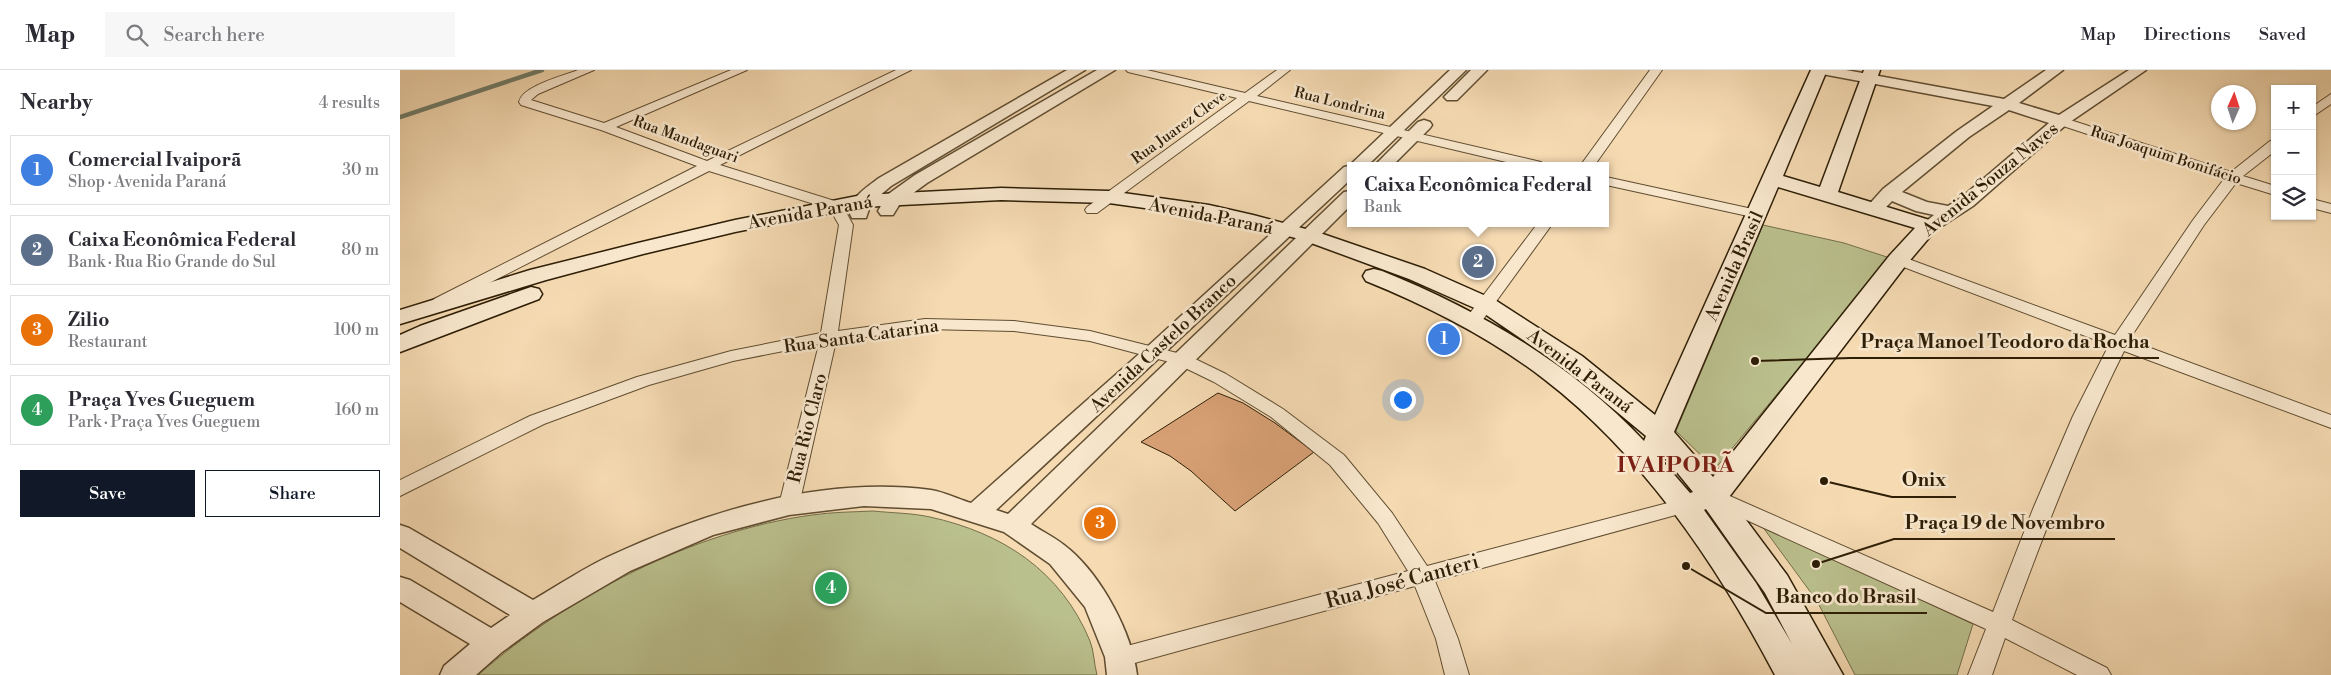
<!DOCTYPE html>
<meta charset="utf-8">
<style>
:root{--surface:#fff;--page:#f7f7f7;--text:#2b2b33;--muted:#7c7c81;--line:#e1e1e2;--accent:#111827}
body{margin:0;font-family:"Libre Bodoni",serif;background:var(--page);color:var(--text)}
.controls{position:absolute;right:15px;top:15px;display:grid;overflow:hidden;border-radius:0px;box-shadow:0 1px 4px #0004}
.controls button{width:45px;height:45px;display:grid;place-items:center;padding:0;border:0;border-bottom:1px solid var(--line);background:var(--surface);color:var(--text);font:25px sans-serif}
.compass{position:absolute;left:1811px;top:15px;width:45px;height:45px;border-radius:50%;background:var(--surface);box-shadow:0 1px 4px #0004;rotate:3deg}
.you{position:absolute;left:1002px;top:329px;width:18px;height:18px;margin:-12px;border:4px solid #fff;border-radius:50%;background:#1a73e8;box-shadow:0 0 0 8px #1a73e833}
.badge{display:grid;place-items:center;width:32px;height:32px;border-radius:50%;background:var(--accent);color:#fff;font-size:16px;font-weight:700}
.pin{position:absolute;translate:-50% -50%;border:2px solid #fff;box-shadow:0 1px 5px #0006}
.popup{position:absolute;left:947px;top:92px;width:262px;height:65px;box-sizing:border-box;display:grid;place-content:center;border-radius:0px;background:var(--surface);filter:drop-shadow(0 1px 4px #0005);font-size:16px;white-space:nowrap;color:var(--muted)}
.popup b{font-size:19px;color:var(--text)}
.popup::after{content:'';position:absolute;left:50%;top:100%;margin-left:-10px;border:10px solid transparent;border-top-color:var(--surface)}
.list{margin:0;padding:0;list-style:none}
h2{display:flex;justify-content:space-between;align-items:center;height:65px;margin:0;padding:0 20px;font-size:21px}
h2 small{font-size:16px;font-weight:400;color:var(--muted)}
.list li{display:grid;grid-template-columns:32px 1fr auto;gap:15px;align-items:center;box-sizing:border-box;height:70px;margin:0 10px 10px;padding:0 10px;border:1px solid var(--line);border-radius:0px}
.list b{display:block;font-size:19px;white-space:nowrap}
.list p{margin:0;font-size:16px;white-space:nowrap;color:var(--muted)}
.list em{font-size:16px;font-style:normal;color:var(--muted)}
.actions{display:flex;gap:10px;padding:15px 20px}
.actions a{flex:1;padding:11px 0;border:1px solid var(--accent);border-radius:0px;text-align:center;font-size:18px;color:var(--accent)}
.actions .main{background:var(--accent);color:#fff}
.icon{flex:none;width:28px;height:28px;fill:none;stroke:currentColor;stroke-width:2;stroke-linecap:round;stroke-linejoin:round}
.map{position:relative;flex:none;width:1931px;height:605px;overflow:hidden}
header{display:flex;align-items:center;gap:30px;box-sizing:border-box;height:70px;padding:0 25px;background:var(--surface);border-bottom:1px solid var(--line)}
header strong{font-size:24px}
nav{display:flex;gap:28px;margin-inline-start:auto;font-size:18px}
.search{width:350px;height:45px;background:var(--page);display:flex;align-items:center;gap:12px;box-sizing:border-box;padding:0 18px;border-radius:0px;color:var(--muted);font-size:19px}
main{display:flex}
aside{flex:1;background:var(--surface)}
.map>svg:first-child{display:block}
</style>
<header>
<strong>Map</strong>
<div class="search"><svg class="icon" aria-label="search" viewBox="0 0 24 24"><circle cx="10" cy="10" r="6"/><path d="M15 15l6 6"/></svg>Search here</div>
<nav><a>Map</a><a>Directions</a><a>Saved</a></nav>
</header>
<main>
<aside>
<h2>Nearby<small>4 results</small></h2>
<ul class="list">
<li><span class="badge" style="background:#3f7fe0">1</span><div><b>Comercial Ivaiporã</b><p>Shop · Avenida Paraná</p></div><em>30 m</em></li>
<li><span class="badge" style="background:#5c6f8a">2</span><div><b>Caixa Econômica Federal</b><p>Bank · Rua Rio Grande do Sul</p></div><em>80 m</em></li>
<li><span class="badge" style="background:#e8710a">3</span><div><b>Zilio</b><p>Restaurant</p></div><em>100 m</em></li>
<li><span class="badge" style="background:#2e9e5b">4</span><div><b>Praça Yves Gueguem</b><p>Park · Praça Yves Gueguem</p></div><em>160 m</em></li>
</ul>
<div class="actions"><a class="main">Save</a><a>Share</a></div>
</aside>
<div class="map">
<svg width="1931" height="605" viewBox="0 0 1931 605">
<rect width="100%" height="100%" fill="#f5dab2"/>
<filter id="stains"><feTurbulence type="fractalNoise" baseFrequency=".004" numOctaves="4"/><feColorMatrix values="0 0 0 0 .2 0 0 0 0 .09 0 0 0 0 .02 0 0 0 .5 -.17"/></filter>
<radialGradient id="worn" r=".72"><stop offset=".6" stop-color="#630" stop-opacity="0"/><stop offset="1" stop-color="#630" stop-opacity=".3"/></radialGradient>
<path fill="#bac08d" stroke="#746f4a" d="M 1363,155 L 1444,173 L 1490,188 L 1315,399 L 1276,361 Z
M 473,441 C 492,443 512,443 530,447 C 603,463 661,501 690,571 C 694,581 694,594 697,605 L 78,605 C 168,526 293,461 412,445 C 432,442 453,442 473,441 Z
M 1362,456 L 1573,554 L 1557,605 L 1455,605 L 1417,531 Z"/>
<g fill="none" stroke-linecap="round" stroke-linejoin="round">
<path stroke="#707c6b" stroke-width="4.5" d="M 0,47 L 142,0"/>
</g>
<path fill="#d9a176" stroke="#2e1e06" d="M 818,323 L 843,333 L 875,353 L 914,382 L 835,441 L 791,401 L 770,386 L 741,372 Z"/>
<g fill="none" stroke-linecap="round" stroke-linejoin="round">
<g stroke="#604d31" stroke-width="2">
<path id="minor" d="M 178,0 L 194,0 L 138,24 L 131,30 L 204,53 L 331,0 L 347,0 L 216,57 L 307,91 L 496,0 L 511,0 L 320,95 L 441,133 L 453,155 L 438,261 L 525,249 L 614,251 L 690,261 L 789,286 L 826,304 L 883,339 L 944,385 L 992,443 L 1027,496 L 1283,429 L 1290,431 L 1293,436 L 1290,441 L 1283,443 L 1035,511 L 1058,569 L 1069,605 L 1045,605 L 1036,569 L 1015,516 L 720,597 L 712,594 L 708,587 L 712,580 L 1008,501 L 978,453 L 930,395 L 871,347 L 814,312 L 777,294 L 690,271 L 614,261 L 525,259 L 436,271 L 399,435 L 396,440 L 389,442 L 382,440 L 379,435 L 419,274 L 333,291 L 249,315 L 144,354 L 0,426 L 0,410 L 130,346 L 237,307 L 331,281 L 421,263 L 439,155 L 430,139 L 309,101 L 46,235 L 34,235 L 32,232 L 34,229 L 297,96 L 201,60 L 121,35 L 119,32 C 122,16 163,6 178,0 Z
M 726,0 L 747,0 L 845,23 L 877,0 L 890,0 L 857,26 L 1141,92 L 1148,96 L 1123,96 L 849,31 L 697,143 L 687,143 L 685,140 L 687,137 L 837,28 L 728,2 Z
M 1250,0 L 1262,0 L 1194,96 L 1180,96 Z
M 1931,24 L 1931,34 L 1912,47 L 1912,37 Z
M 1661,47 L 1831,102 L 1870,71 L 1875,70 L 1875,81 L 1843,106 L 1875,116 L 1875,125 L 1836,113 L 1804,155 L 1729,270 L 1931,345 L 1931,358 L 1724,281 C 1680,369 1646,458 1612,550 L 1707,598 L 1711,605 L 1677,605 L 1605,568 L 1592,605 L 1568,605 L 1586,559 L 1309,433 L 1306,428 L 1309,423 L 1316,421 L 1323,423 L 1593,542 L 1633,439 L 1673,346 L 1709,275 L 1493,193 L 1490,190 L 1493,187 L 1503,187 L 1715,265 L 1793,150 L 1824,109 L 1657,54 L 1655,51 Z
M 1206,107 L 1357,140 L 1364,144 L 1357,148 L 1206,115 Z
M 1912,129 L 1931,134 L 1931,143 L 1912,138 Z
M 1138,153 L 1153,153 L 1079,255 L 1067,255 L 1065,251 L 1067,247 Z"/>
</g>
<g stroke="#604d31" stroke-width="3">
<path id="tertiary" d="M 667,0 L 685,0 L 491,116 L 471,133 L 466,148 L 452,148 L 450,144 C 450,127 466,118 479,108 Z
M 697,0 L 715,0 L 527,113 L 501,132 L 493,145 L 481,145 L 478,141 L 487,125 L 515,105 Z
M 1050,0 L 1066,0 L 967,96 L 950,96 L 950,110 L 596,440 L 608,444 L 944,122 L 950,121 L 950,136 L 631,454 C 643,462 658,469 669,479 C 702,507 732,563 737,605 L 707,605 L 705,587 L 685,537 L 650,494 L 604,462 L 531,439 L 464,436 L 389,445 L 313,465 L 230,501 L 143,552 L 102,582 L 76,605 L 40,605 L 44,596 L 70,574 L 0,532 L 0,507 L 10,510 L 91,558 L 110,545 L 0,478 L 0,455 L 9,458 L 133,530 C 159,515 185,497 212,485 C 310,440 422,406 531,420 C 544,422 558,429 571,433 L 747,277 L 944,97 L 949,96 Z
M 1071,0 L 1087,0 L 1057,30 L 1047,30 L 1044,27 Z
M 1415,0 L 1446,0 L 1604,29 L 1646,0 L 1663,0 L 1619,33 L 1659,45 L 1729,0 L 1746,0 L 1667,54 L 1573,136 L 1536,160 L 1529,162 L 1522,160 L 1520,156 L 1534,145 L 1516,141 L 1492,131 C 1484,139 1480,146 1468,143 L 1465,139 L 1483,119 L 1557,61 L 1593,36 L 1422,4 ZM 1609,40 L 1649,53 L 1561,128 L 1548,136 L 1527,132 L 1502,122 L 1569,67 Z
M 1024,50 L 1030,52 L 1032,55 L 1030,58 L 992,96 L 974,96 L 1018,52 Z"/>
</g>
<g stroke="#2e1e06" stroke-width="3">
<path id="secondary" d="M 1411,0 L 1427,0 L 1383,106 L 1420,117 L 1464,0 L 1480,0 L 1438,122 L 1536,152 L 1539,156 L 1506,195 L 1329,427 L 1387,505 L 1443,605 L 1375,605 C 1317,495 1244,386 1144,309 C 1091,268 1028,236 966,211 L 963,206 L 966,201 L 974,199 L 982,201 C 1079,240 1172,294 1244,371 L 1246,366 L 1164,298 L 1079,240 L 1009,209 L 903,170 L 850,156 L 809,147 L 709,133 L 601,130 L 462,137 L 335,162 L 243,184 L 146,210 L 0,254 L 0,240 L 130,200 L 238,173 L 335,150 L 462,125 L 601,118 L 709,121 L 809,135 L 853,145 L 917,162 L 1025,199 L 1095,230 L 1182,286 L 1255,345 ZM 1378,117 L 1515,158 L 1490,185 L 1313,407 L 1274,362 ZM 1263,385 L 1293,422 L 1290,423 L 1258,386 ZM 1306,439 L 1365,523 L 1392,574 L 1356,513 L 1304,440 Z
M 131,217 L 139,219 L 142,224 L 139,229 L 0,282 L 0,265 L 20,256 Z"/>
</g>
<use href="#minor" fill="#f8e7cd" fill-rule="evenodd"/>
<use href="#tertiary" fill="#f8e7cd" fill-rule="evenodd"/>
<use href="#secondary" fill="#f8e7cd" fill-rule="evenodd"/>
</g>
<g text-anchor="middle" stroke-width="5" stroke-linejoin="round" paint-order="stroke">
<g font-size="15" fill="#2e1e06" stroke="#f8e7cd">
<text transform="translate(940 33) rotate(14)" y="5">Rua Londrina</text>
<text transform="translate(779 57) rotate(-36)" y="5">Rua Juarez Cleve</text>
<text transform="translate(286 69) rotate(20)" y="5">Rua Mandaguari</text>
<text transform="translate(1766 85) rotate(18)" y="5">Rua Joaquim Bonifácio</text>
</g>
<g font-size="18" fill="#2e1e06" stroke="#f8e7cd">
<text transform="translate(1590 109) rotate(-39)" y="6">Avenida Souza Naves</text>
<text transform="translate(410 142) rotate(-10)" y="6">Avenida Paraná</text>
<text transform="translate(811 146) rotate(11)" y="6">Avenida Paraná</text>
<text transform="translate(1334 196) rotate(-66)" y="6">Avenida Brasil</text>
<text transform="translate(461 266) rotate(-8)" y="6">Rua Santa Catarina</text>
<text transform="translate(763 273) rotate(-43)" y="6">Avenida Castelo Branco</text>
<text transform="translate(1180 301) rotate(37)" y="6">Avenida Paraná</text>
<text transform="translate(407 358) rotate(-76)" y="6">Rua Rio Claro</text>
</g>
<g font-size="21" fill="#2e1e06" stroke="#f8e7cd">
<text transform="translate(1002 511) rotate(-15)" y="7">Rua José Canteri</text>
</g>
<g font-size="22" font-weight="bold" letter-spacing="1" fill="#7a1f14" stroke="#f8e7cd">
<text x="1276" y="402">IVAIPORÃ</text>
</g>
</g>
<path fill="none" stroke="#2e1e06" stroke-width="2" d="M1355 291L1450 288H1759M1424 411L1492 427H1556M1416 494L1494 469H1715M1286 496L1366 543H1527"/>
<g fill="#2e1e06" stroke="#f8e7cd" stroke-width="2">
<circle cx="1355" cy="291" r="5"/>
<circle cx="1424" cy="411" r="5"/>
<circle cx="1416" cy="494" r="5"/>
<circle cx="1286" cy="496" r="5"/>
</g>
<g font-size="19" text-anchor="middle" font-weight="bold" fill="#2e1e06" stroke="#f8e7cd" stroke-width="5" stroke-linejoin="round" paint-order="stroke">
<text x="1605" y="278">Praça Manoel Teodoro da Rocha</text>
<text x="1524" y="416">Onix</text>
<text x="1605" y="459">Praça 19 de Novembro</text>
<text x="1446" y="533">Banco do Brasil</text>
</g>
<rect width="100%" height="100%" filter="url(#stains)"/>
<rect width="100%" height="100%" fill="url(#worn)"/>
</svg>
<div class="controls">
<button>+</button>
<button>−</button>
<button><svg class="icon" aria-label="layers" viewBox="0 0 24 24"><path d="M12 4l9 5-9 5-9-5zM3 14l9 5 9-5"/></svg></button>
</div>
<svg class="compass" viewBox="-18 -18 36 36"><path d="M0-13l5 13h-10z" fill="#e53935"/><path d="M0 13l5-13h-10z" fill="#7c7c81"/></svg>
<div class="you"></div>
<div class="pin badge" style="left:1044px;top:269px;background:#3f7fe0">1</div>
<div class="pin badge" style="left:1078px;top:192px;background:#5c6f8a">2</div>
<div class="popup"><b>Caixa Econômica Federal</b>Bank</div>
<div class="pin badge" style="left:700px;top:453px;background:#e8710a">3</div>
<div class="pin badge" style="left:431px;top:518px;background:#2e9e5b">4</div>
</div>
</main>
